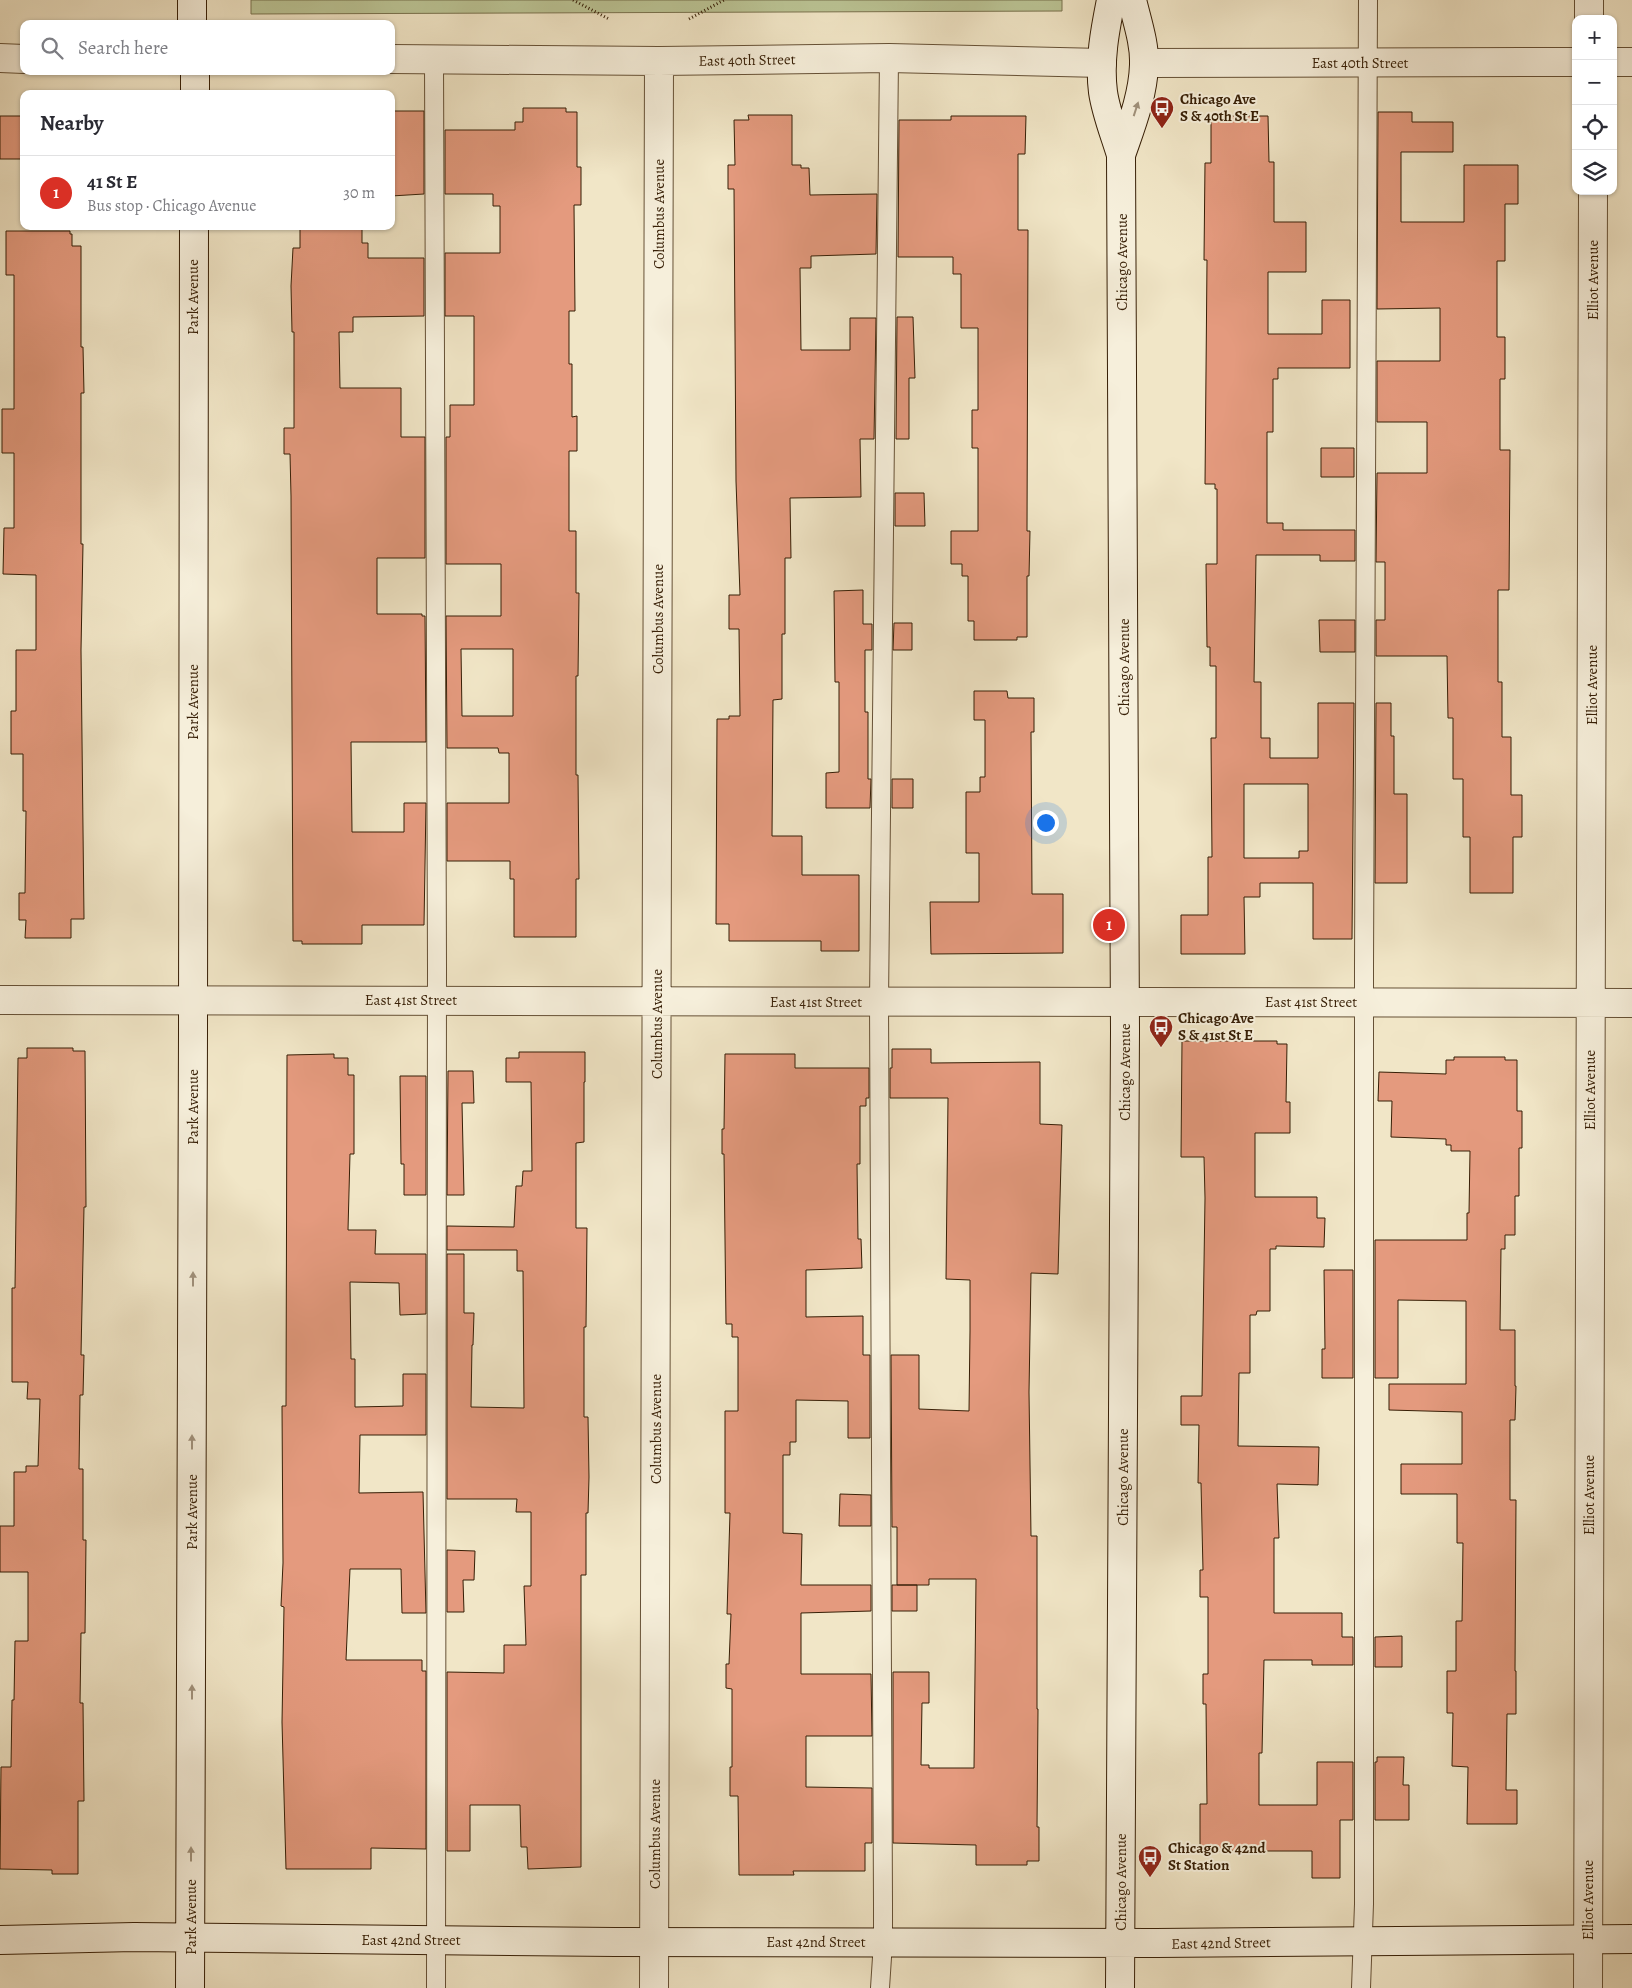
<!DOCTYPE html>
<meta charset="utf-8">
<style>
:root{--surface:#fff;--page:#f7f7f7;--text:#2b2b33;--muted:#7c7c81;--line:#e1e1e2;--accent:#d93025}
body{margin:0;font-family:Alegreya,serif;background:var(--page);color:var(--text)}
.controls{position:absolute;right:15px;top:15px;display:grid;overflow:hidden;border-radius:10px;box-shadow:0 1px 4px #0004}
.controls button{width:45px;height:45px;display:grid;place-items:center;padding:0;border:0;border-bottom:1px solid var(--line);background:var(--surface);color:var(--text);font:25px sans-serif}
.you{position:absolute;left:1045px;top:822px;width:18px;height:18px;margin:-12px;border:4px solid #fff;border-radius:50%;background:#1a73e8;box-shadow:0 0 0 8px #1a73e833}
.badge{display:grid;place-items:center;width:32px;height:32px;border-radius:50%;background:var(--accent);color:#fff;font-size:16px;font-weight:700}
.pin{position:absolute;translate:-50% -50%;border:2px solid #fff;box-shadow:0 1px 5px #0006}
.list{margin:0;padding:0;list-style:none}
h2{display:flex;justify-content:space-between;align-items:center;height:65px;margin:0;padding:0 20px;font-size:21px}
h2 small{font-size:16px;font-weight:400;color:var(--muted)}
.list li{display:grid;grid-template-columns:32px 1fr auto;gap:15px;align-items:center;box-sizing:border-box;height:75px;padding:0 20px;border-top:1px solid var(--line)}
.list b{display:block;font-size:19px;white-space:nowrap}
.list p{margin:0;font-size:16px;white-space:nowrap;color:var(--muted)}
.list em{font-size:16px;font-style:normal;color:var(--muted)}
.icon{flex:none;width:28px;height:28px;fill:none;stroke:currentColor;stroke-width:2;stroke-linecap:round;stroke-linejoin:round}
.map{position:relative;flex:none;width:1632px;height:1988px;overflow:hidden}
.search{position:absolute;background:var(--surface);box-shadow:0 1px 4px #0004;left:20px;top:20px;width:375px;height:55px;display:flex;align-items:center;gap:12px;box-sizing:border-box;padding:0 18px;border-radius:10px;color:var(--muted);font-size:19px}
.panel{position:absolute;background:var(--surface);box-shadow:0 1px 4px #0004;left:20px;top:90px;width:375px;height:140px;border-radius:10px}
.map>svg:first-child{display:block}
</style>
<div class="map">
<svg width="1632" height="1988" viewBox="0 0 1632 1988">
<rect width="100%" height="100%" fill="#f1e6c7"/>
<filter id="stains"><feTurbulence type="fractalNoise" baseFrequency=".004" numOctaves="4"/><feColorMatrix values="0 0 0 0 .2 0 0 0 0 .09 0 0 0 0 .02 0 0 0 .5 -.17"/></filter>
<radialGradient id="worn" r=".72"><stop offset=".6" stop-color="#630" stop-opacity="0"/><stop offset="1" stop-color="#630" stop-opacity=".3"/></radialGradient>
<path fill="#bbc495" stroke="#79724e" d="M 251,0 L 1062,0 L 1062,11 L 251,14 Z"/>
<path fill="#e49a7e" stroke="#371f06" fill-rule="evenodd" d="M 523,108 L 566,108 L 566,112 L 577,112 L 577,167 L 581,167 L 581,205 L 574,205 L 575,311 L 569,311 L 569,364 L 572,364 L 572,417 L 577,416 L 577,451 L 569,451 L 569,531 L 576,531 L 576,593 L 579,593 L 578,676 L 576,676 L 576,775 L 578,775 L 579,879 L 576,879 L 576,937 L 514,937 L 514,879 L 510,879 L 510,861 L 447,861 L 447,803 L 509,803 L 509,753 L 499,753 L 498,748 L 447,748 L 446,616 L 501,616 L 501,564 L 446,564 L 446,437 L 450,437 L 450,405 L 474,405 L 474,316 L 445,316 L 445,253 L 500,253 L 500,206 L 493,206 L 493,194 L 445,194 L 445,130 L 515,130 L 515,122 L 523,122 ZM 461,649 L 513,649 L 513,716 L 462,716 Z
M 394,111 L 424,111 L 424,194 L 391,196 L 391,165 L 394,165 Z
M 1378,112 L 1412,112 L 1412,122 L 1453,122 L 1453,152 L 1401,152 L 1401,222 L 1464,222 L 1464,165 L 1518,165 L 1518,204 L 1505,204 L 1505,261 L 1497,261 L 1497,337 L 1505,337 L 1505,379 L 1500,379 L 1500,450 L 1510,450 L 1509,590 L 1498,590 L 1498,682 L 1502,682 L 1502,737 L 1511,737 L 1511,795 L 1522,795 L 1522,837 L 1513,837 L 1513,893 L 1470,893 L 1470,837 L 1463,837 L 1463,779 L 1453,779 L 1453,718 L 1448,718 L 1447,656 L 1376,656 L 1376,620 L 1385,620 L 1385,562 L 1376,562 L 1377,473 L 1427,473 L 1427,422 L 1377,422 L 1377,361 L 1440,361 L 1440,308 L 1377,309 Z
M 748,115 L 792,115 L 792,165 L 801,165 L 801,168 L 809,168 L 810,195 L 877,194 L 876,254 L 811,256 L 811,268 L 800,268 L 801,350 L 850,350 L 850,318 L 876,318 L 874,439 L 860,439 L 861,497 L 790,498 L 791,558 L 785,558 L 785,634 L 782,634 L 782,699 L 773,700 L 772,836 L 802,836 L 802,875 L 859,875 L 859,951 L 821,951 L 821,941 L 729,941 L 729,924 L 716,924 L 717,719 L 729,719 L 729,716 L 740,716 L 739,629 L 729,629 L 729,595 L 740,595 L 736,481 L 734,189 L 728,189 L 728,165 L 735,165 L 734,120 L 749,120 Z
M 0,116 L 24,116 L 24,159 L 0,159 Z
M 951,116 L 1026,116 L 1025,154 L 1018,154 L 1018,230 L 1028,230 L 1027,531 L 1030,531 L 1029,576 L 1027,576 L 1027,637 L 1017,637 L 1017,640 L 974,640 L 974,621 L 968,621 L 968,576 L 962,576 L 962,564 L 951,564 L 951,531 L 978,531 L 978,448 L 972,448 L 972,410 L 978,410 L 978,328 L 961,328 L 961,274 L 953,274 L 953,257 L 898,257 L 899,120 L 951,120 Z
M 1211,116 L 1268,116 L 1269,162 L 1274,162 L 1274,222 L 1306,222 L 1306,272 L 1268,272 L 1268,334 L 1322,334 L 1322,300 L 1350,300 L 1350,368 L 1278,368 L 1278,379 L 1273,379 L 1273,432 L 1267,432 L 1267,523 L 1283,523 L 1283,530 L 1355,530 L 1355,561 L 1320,561 L 1320,555 L 1256,555 L 1254,682 L 1261,682 L 1261,738 L 1270,738 L 1270,758 L 1318,758 L 1318,703 L 1354,703 L 1352,939 L 1313,939 L 1313,883 L 1260,883 L 1260,897 L 1244,897 L 1245,954 L 1181,954 L 1181,915 L 1208,915 L 1208,857 L 1212,857 L 1211,738 L 1216,738 L 1216,666 L 1210,666 L 1210,647 L 1207,647 L 1206,564 L 1217,564 L 1217,489 L 1215,489 L 1215,484 L 1205,484 L 1207,260 L 1204,260 L 1205,163 L 1211,163 ZM 1244,784 L 1308,784 L 1308,851 L 1299,851 L 1299,858 L 1244,858 Z
M 300,226 L 362,226 L 362,243 L 368,243 L 368,258 L 424,258 L 424,316 L 353,317 L 353,332 L 339,332 L 340,388 L 401,388 L 401,437 L 425,437 L 425,558 L 377,558 L 377,614 L 422,614 L 422,616 L 425,616 L 426,742 L 351,742 L 352,832 L 404,832 L 404,803 L 426,803 L 424,925 L 362,925 L 362,944 L 302,944 L 302,941 L 293,941 L 291,496 L 290,454 L 284,454 L 284,428 L 294,428 L 294,332 L 292,332 L 291,286 L 293,248 L 300,248 Z
M 6,231 L 70,231 L 70,234 L 72,234 L 72,246 L 81,246 L 81,347 L 83,347 L 84,393 L 81,393 L 81,544 L 83,544 L 81,650 L 84,919 L 71,919 L 71,938 L 25,938 L 26,920 L 19,920 L 19,893 L 25,893 L 26,811 L 23,811 L 23,754 L 11,754 L 11,711 L 16,711 L 16,650 L 36,650 L 36,575 L 3,574 L 4,528 L 14,528 L 14,453 L 2,453 L 2,409 L 14,409 L 14,275 L 6,275 Z
M 897,317 L 913,317 L 915,378 L 909,378 L 909,439 L 896,439 Z
M 1321,448 L 1354,448 L 1354,477 L 1321,477 Z
M 895,493 L 924,493 L 925,526 L 895,526 Z
M 863,590 L 863,624 L 872,624 L 872,650 L 865,650 L 865,712 L 868,712 L 868,779 L 871,779 L 870,808 L 826,808 L 826,773 L 839,772 L 839,682 L 835,682 L 834,591 Z
M 1319,620 L 1355,620 L 1355,652 L 1320,652 Z
M 894,623 L 912,623 L 912,650 L 893,650 Z
M 974,691 L 1007,691 L 1008,698 L 1034,698 L 1034,732 L 1031,732 L 1032,894 L 1063,894 L 1063,953 L 931,954 L 930,902 L 979,902 L 979,853 L 966,853 L 966,792 L 980,792 L 980,777 L 985,777 L 985,720 L 974,720 Z
M 1376,703 L 1391,703 L 1391,736 L 1394,736 L 1394,794 L 1407,794 L 1407,883 L 1375,883 Z
M 892,779 L 913,779 L 913,808 L 892,808 Z
M 1182,1041 L 1277,1041 L 1277,1044 L 1287,1044 L 1286,1102 L 1290,1102 L 1290,1133 L 1255,1133 L 1255,1197 L 1317,1197 L 1317,1218 L 1325,1218 L 1324,1247 L 1276,1246 L 1276,1249 L 1270,1249 L 1270,1311 L 1257,1311 L 1256,1315 L 1250,1315 L 1250,1373 L 1239,1373 L 1238,1446 L 1319,1447 L 1318,1485 L 1277,1484 L 1279,1538 L 1274,1538 L 1274,1613 L 1342,1613 L 1342,1637 L 1353,1637 L 1353,1665 L 1312,1665 L 1312,1660 L 1264,1660 L 1262,1753 L 1259,1753 L 1259,1805 L 1317,1805 L 1317,1762 L 1353,1762 L 1353,1820 L 1340,1820 L 1340,1878 L 1312,1878 L 1312,1851 L 1200,1851 L 1200,1804 L 1207,1804 L 1206,1704 L 1203,1704 L 1203,1674 L 1208,1674 L 1208,1597 L 1200,1597 L 1200,1570 L 1203,1570 L 1201,1483 L 1198,1483 L 1199,1425 L 1181,1425 L 1181,1396 L 1202,1396 L 1205,1198 L 1204,1157 L 1181,1157 Z
M 27,1048 L 73,1048 L 73,1051 L 85,1051 L 86,1207 L 84,1207 L 81,1355 L 84,1355 L 83,1395 L 80,1395 L 79,1469 L 83,1469 L 83,1540 L 86,1540 L 85,1633 L 81,1633 L 80,1703 L 83,1703 L 84,1801 L 78,1801 L 78,1874 L 52,1874 L 52,1870 L 0,1869 L 1,1767 L 11,1767 L 12,1700 L 14,1700 L 15,1641 L 28,1641 L 28,1572 L 0,1572 L 0,1526 L 14,1526 L 14,1472 L 26,1472 L 26,1466 L 38,1466 L 40,1399 L 27,1399 L 28,1382 L 12,1382 L 12,1288 L 15,1288 L 18,1058 L 27,1058 Z
M 892,1049 L 931,1049 L 931,1063 L 1040,1062 L 1040,1124 L 1062,1125 L 1058,1274 L 1031,1273 L 1029,1392 L 1031,1536 L 1037,1536 L 1037,1709 L 1038,1709 L 1037,1827 L 1039,1827 L 1039,1861 L 1027,1861 L 1027,1865 L 976,1865 L 976,1845 L 893,1843 L 893,1672 L 929,1672 L 929,1703 L 922,1703 L 921,1765 L 929,1765 L 929,1768 L 974,1768 L 976,1579 L 929,1579 L 929,1585 L 897,1585 L 897,1527 L 892,1527 L 891,1355 L 919,1355 L 919,1409 L 969,1411 L 970,1331 L 970,1280 L 946,1279 L 948,1098 L 890,1098 L 890,1068 L 892,1068 Z
M 519,1052 L 585,1052 L 585,1082 L 584,1082 L 584,1142 L 576,1143 L 576,1228 L 587,1228 L 586,1327 L 584,1327 L 584,1417 L 588,1417 L 589,1477 L 588,1513 L 586,1513 L 586,1575 L 581,1575 L 581,1867 L 528,1869 L 527,1847 L 521,1847 L 520,1805 L 470,1805 L 470,1851 L 447,1851 L 447,1672 L 504,1673 L 504,1645 L 526,1645 L 524,1586 L 531,1586 L 531,1512 L 516,1512 L 517,1499 L 447,1499 L 447,1254 L 464,1254 L 464,1313 L 474,1313 L 473,1345 L 472,1345 L 471,1407 L 524,1408 L 523,1271 L 517,1271 L 517,1250 L 447,1250 L 447,1226 L 514,1227 L 516,1186 L 522,1186 L 523,1171 L 532,1171 L 531,1082 L 506,1082 L 506,1058 L 519,1058 Z
M 334,1054 L 334,1058 L 348,1058 L 348,1075 L 354,1075 L 354,1154 L 350,1154 L 348,1230 L 376,1230 L 375,1254 L 426,1254 L 426,1314 L 400,1315 L 399,1283 L 350,1282 L 351,1359 L 355,1359 L 355,1407 L 403,1406 L 403,1374 L 426,1374 L 426,1435 L 360,1435 L 359,1493 L 423,1492 L 426,1613 L 402,1613 L 401,1569 L 350,1569 L 346,1660 L 422,1660 L 422,1671 L 426,1671 L 426,1849 L 371,1848 L 371,1869 L 286,1869 L 282,1722 L 284,1607 L 281,1606 L 283,1563 L 282,1406 L 286,1406 L 287,1055 Z
M 725,1054 L 795,1054 L 795,1068 L 869,1068 L 869,1098 L 866,1098 L 866,1106 L 860,1106 L 860,1164 L 857,1164 L 858,1239 L 861,1239 L 862,1268 L 806,1270 L 806,1317 L 863,1316 L 863,1355 L 870,1355 L 870,1438 L 848,1438 L 848,1401 L 796,1400 L 796,1442 L 790,1442 L 790,1455 L 783,1455 L 783,1533 L 802,1534 L 801,1585 L 871,1585 L 871,1611 L 801,1613 L 801,1674 L 871,1674 L 872,1736 L 806,1736 L 806,1787 L 872,1788 L 872,1843 L 865,1843 L 865,1871 L 793,1871 L 794,1875 L 739,1875 L 738,1796 L 730,1796 L 730,1767 L 732,1767 L 732,1689 L 726,1688 L 726,1664 L 729,1664 L 731,1614 L 727,1614 L 730,1513 L 725,1513 L 725,1411 L 738,1411 L 738,1337 L 732,1337 L 732,1324 L 726,1324 L 724,1154 L 722,1154 L 722,1129 L 724,1129 Z
M 1454,1057 L 1505,1057 L 1505,1060 L 1517,1060 L 1517,1111 L 1522,1111 L 1522,1148 L 1519,1148 L 1519,1196 L 1515,1196 L 1515,1235 L 1505,1235 L 1505,1249 L 1501,1249 L 1500,1330 L 1515,1330 L 1515,1386 L 1516,1386 L 1515,1420 L 1510,1420 L 1510,1500 L 1516,1500 L 1515,1671 L 1516,1671 L 1516,1714 L 1507,1714 L 1506,1790 L 1517,1790 L 1517,1824 L 1467,1824 L 1468,1767 L 1452,1766 L 1453,1713 L 1447,1713 L 1447,1671 L 1456,1671 L 1456,1621 L 1462,1621 L 1463,1543 L 1457,1543 L 1457,1494 L 1401,1494 L 1401,1464 L 1462,1464 L 1462,1412 L 1389,1410 L 1389,1384 L 1466,1384 L 1466,1301 L 1398,1300 L 1398,1378 L 1375,1378 L 1375,1240 L 1467,1240 L 1467,1213 L 1469,1213 L 1470,1151 L 1451,1151 L 1451,1145 L 1446,1145 L 1446,1139 L 1391,1137 L 1392,1101 L 1378,1101 L 1379,1072 L 1446,1074 L 1446,1060 L 1454,1060 Z
M 448,1071 L 473,1071 L 474,1103 L 462,1103 L 464,1195 L 447,1195 Z
M 400,1076 L 426,1076 L 426,1195 L 404,1195 L 404,1164 L 401,1164 Z
M 1324,1270 L 1353,1270 L 1353,1378 L 1322,1378 L 1322,1349 L 1325,1349 Z
M 840,1494 L 871,1495 L 871,1526 L 839,1526 Z
M 447,1550 L 475,1551 L 474,1580 L 463,1580 L 464,1612 L 447,1612 Z
M 892,1585 L 917,1585 L 917,1611 L 892,1611 Z
M 1402,1636 L 1402,1667 L 1375,1667 L 1375,1637 Z
M 1377,1757 L 1404,1757 L 1403,1785 L 1409,1785 L 1409,1820 L 1375,1820 L 1375,1762 L 1377,1762 Z"/>
<g fill="none" stroke-linecap="round" stroke-linejoin="round">
<g stroke="#665136" stroke-width="20">
<path id="lane" d="M 434,59 L 437,967 L 436,1988
M 880,1988 L 883,1942 L 883,1904 L 879,1002 L 889,58
M 1361,1988 L 1364,1904 L 1364,967 L 1368,0"/>
</g>
<g stroke="#665136" stroke-width="30">
<path id="street" d="M 1589,19 L 1589,0
M 0,58 L 24,59
M 391,59 L 659,61 L 889,58 L 1102,63
M 1613,62 L 1632,62
M 1144,63 L 1576,62
M 0,1000 L 1632,1003
M 654,1988 L 659,61
M 1588,1988 L 1593,191"/>
</g>
<g stroke="#371f06" stroke-width="30">
<path id="secondary" d="M 192,0 L 192,24
M 1111,0 C 1105,30 1099,61 1103,92 C 1106,113 1115,135 1121,155 L 1125,1031 L 1120,1988
M 195,94 L 195,71
M 1121,155 C 1131,126 1143,96 1144,65 C 1145,44 1137,21 1132,0
M 0,1940 L 134,1937 L 615,1942 L 1156,1943 L 1632,1939
M 190,1988 L 193,1032 L 194,226"/>
</g>
<path stroke="#371f06" stroke-width="3" stroke-dasharray="1 2.5" stroke-linecap="butt" d="M 573,0 L 609,19
M 689,19 L 724,0"/>
<use href="#lane" stroke="#f6efdb" stroke-width="18"/>
<use href="#street" stroke="#f6efdb" stroke-width="28"/>
<use href="#secondary" stroke="#f6efdb" stroke-width="28"/>
</g>
<defs><path id="oneway-solid" d="M-6-.8H1V-3.2L6.5 0L1 3.2V.8H-6Z" transform="scale(1.25)"/></defs>
<g fill="#a0917b">
<use href="#oneway-solid" transform="translate(1136 109) rotate(-72)"/>
<use href="#oneway-solid" transform="translate(193 1279) rotate(-90)"/>
<use href="#oneway-solid" transform="translate(192 1442) rotate(-90)"/>
<use href="#oneway-solid" transform="translate(192 1692) rotate(-90)"/>
<use href="#oneway-solid" transform="translate(191 1854) rotate(-90)"/>
</g>
<defs>
<g id="bus-pin" transform="scale(1.25)"><path d="M0 17L-7.5 6A9.5 9.5 0 1 1 7.5 6Z" fill="#8f2418" stroke="#f6efdb"/><path d="M-5-6H5V4H4V6H2V4H-2V6H-4V4H-5ZM-3.5-4V0h7V-4ZM-3.5 1.2v1.5H-2V1.2ZM2 1.2v1.5H3.5V1.2Z" fill="#fff"/></g>
</defs>
<g fill-rule="evenodd">
<use href="#bus-pin" x="1162" y="108"/>
<use href="#bus-pin" x="1161" y="1027"/>
<use href="#bus-pin" x="1150" y="1857"/>
</g>
<g text-anchor="middle" stroke-width="4" stroke-linejoin="round" paint-order="stroke">
<g font-size="15" fill="#371f06" stroke="#f6efdb">
<text transform="translate(747 60) rotate(-1)" y="5">East 40th Street</text>
<text x="1360" y="68">East 40th Street</text>
<text transform="translate(659 214) rotate(-90)" y="5">Columbus Avenue</text>
<text transform="translate(1122 262) rotate(-90)" y="5">Chicago Avenue</text>
<text transform="translate(1593 280) rotate(-90)" y="5">Elliot Avenue</text>
<text transform="translate(193 297) rotate(-90)" y="5">Park Avenue</text>
<text transform="translate(658 619) rotate(-90)" y="5">Columbus Avenue</text>
<text transform="translate(1124 667) rotate(-90)" y="5">Chicago Avenue</text>
<text transform="translate(1592 685) rotate(-90)" y="5">Elliot Avenue</text>
<text transform="translate(193 702) rotate(-90)" y="5">Park Avenue</text>
<text x="411" y="1005">East 41st Street</text>
<text x="816" y="1007">East 41st Street</text>
<text x="1311" y="1007">East 41st Street</text>
<text transform="translate(657 1024) rotate(-90)" y="5">Columbus Avenue</text>
<text transform="translate(1125 1072) rotate(-90)" y="5">Chicago Avenue</text>
<text transform="translate(1590 1090) rotate(-90)" y="5">Elliot Avenue</text>
<text transform="translate(193 1107) rotate(-90)" y="5">Park Avenue</text>
<text transform="translate(656 1429) rotate(-90)" y="5">Columbus Avenue</text>
<text transform="translate(1123 1477) rotate(-90)" y="5">Chicago Avenue</text>
<text transform="translate(1589 1495) rotate(-90)" y="5">Elliot Avenue</text>
<text transform="translate(192 1512) rotate(-90)" y="5">Park Avenue</text>
<text transform="translate(655 1834) rotate(-90)" y="5">Columbus Avenue</text>
<text transform="translate(1121 1882) rotate(-90)" y="5">Chicago Avenue</text>
<text transform="translate(1588 1900) rotate(-90)" y="5">Elliot Avenue</text>
<text transform="translate(191 1917) rotate(-90)" y="5">Park Avenue</text>
<text x="411" y="1945">East 42nd Street</text>
<text x="816" y="1947">East 42nd Street</text>
<text transform="translate(1221 1943) rotate(-1)" y="5">East 42nd Street</text>
</g>
<g font-size="15" font-weight="bold" fill="#371f06" stroke="#f6efdb" text-anchor="start">
<text x="1180" y="104">Chicago Ave<tspan x="1180" dy="17">S &amp; 40th St E</tspan></text>
<text x="1178" y="1023">Chicago Ave<tspan x="1178" dy="17">S &amp; 41st St E</tspan></text>
<text x="1168" y="1853">Chicago &amp; 42nd<tspan x="1168" dy="17">St Station</tspan></text>
</g>
</g>
<rect width="100%" height="100%" filter="url(#stains)"/>
<rect width="100%" height="100%" fill="url(#worn)"/>
</svg>
<div class="controls">
<button>+</button>
<button>−</button>
<button><svg class="icon" aria-label="locate" viewBox="0 0 24 24"><circle cx="12" cy="12" r="6"/><path d="M12 2v4M12 18v4M2 12h4M18 12h4"/></svg></button>
<button><svg class="icon" aria-label="layers" viewBox="0 0 24 24"><path d="M12 4l9 5-9 5-9-5zM3 14l9 5 9-5"/></svg></button>
</div>
<div class="you"></div>
<div class="pin badge" style="left:1109px;top:925px">1</div>
<div class="search"><svg class="icon" aria-label="search" viewBox="0 0 24 24"><circle cx="10" cy="10" r="6"/><path d="M15 15l6 6"/></svg>Search here</div>
<section class="panel">
<h2>Nearby<small></small></h2>
<ul class="list">
<li><span class="badge">1</span><div><b>41 St E</b><p>Bus stop · Chicago Avenue</p></div><em>30 m</em></li>
</ul>
</section>
</div>
